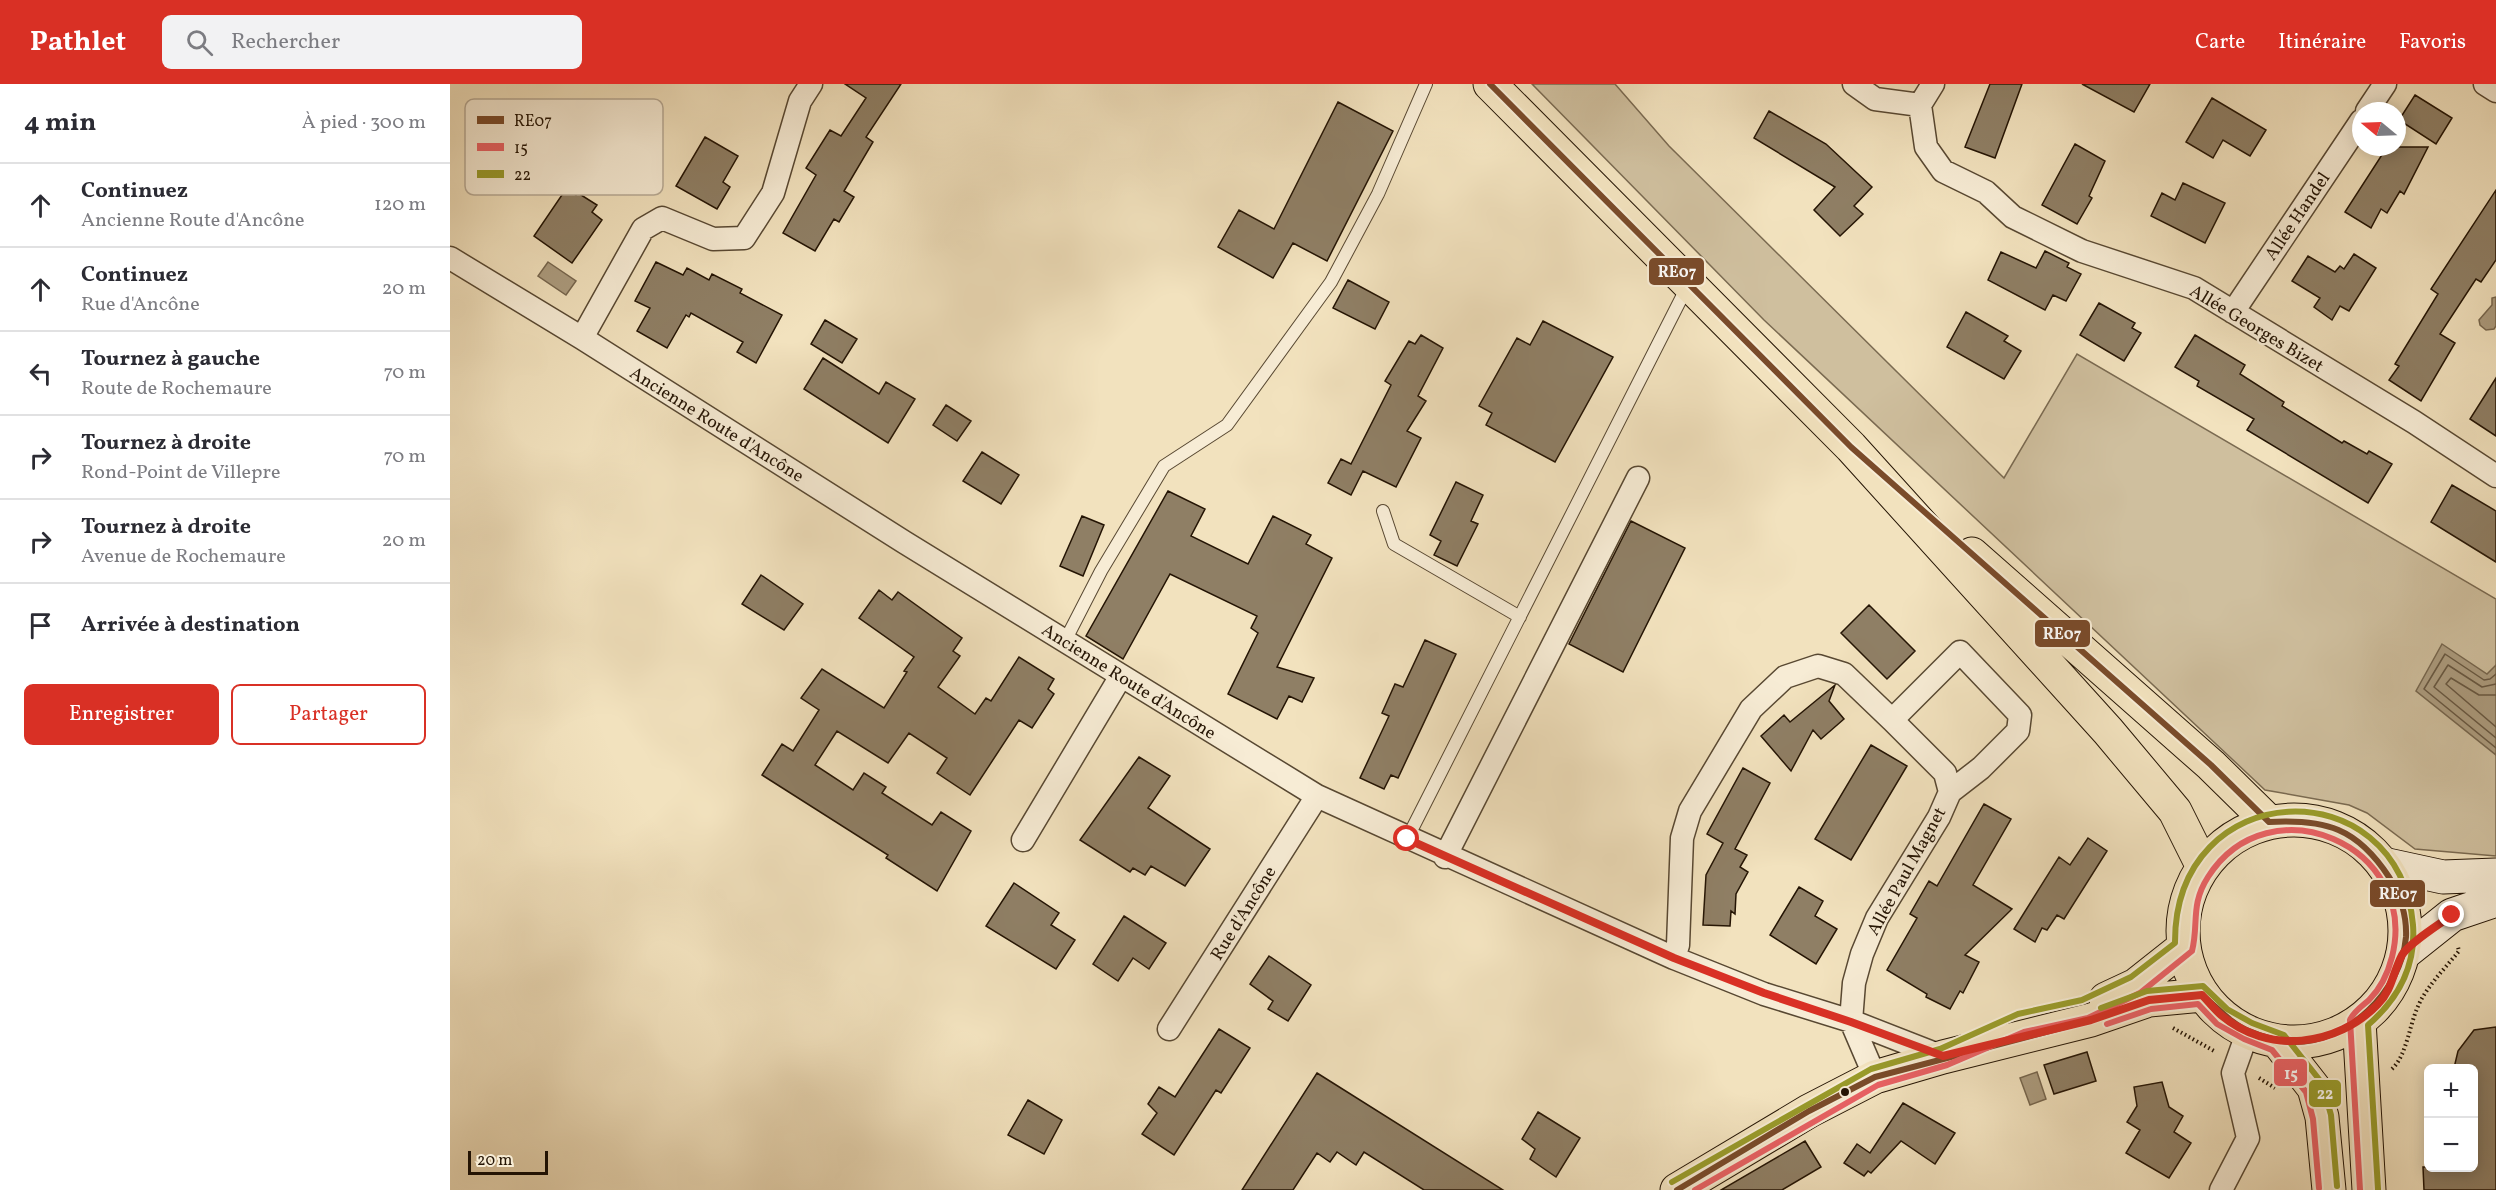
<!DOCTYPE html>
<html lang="fr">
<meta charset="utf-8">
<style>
:root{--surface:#fff;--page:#f2f2f3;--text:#2b2b33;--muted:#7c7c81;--line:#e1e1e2;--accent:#d93025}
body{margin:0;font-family:Vollkorn,serif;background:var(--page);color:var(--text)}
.controls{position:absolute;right:18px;bottom:18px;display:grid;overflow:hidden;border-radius:9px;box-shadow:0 3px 15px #0003}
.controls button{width:54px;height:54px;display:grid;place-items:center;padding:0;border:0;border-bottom:2px solid var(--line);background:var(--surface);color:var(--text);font:30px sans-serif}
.compass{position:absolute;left:1902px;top:18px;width:54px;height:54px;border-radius:50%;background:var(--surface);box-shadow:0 3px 15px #0003;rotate:289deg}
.scale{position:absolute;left:18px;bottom:15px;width:80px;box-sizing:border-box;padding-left:6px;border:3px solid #241404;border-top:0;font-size:16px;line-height:21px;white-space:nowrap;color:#241404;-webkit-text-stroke:4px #f7ecd5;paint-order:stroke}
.stop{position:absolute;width:18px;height:18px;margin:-14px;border:4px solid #d93025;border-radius:50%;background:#fff}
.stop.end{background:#d93025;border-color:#fff;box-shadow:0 2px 6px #0008}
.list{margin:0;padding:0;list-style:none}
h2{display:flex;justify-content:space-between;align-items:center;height:78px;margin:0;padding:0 24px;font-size:26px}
h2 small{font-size:20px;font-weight:400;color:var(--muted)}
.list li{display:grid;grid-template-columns:39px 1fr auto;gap:18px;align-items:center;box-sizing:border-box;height:84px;padding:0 24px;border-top:2px solid var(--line)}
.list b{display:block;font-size:22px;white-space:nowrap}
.list p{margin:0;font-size:20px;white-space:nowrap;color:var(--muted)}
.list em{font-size:20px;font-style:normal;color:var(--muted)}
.actions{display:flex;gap:12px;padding:18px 24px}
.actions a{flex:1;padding:14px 0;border:2px solid var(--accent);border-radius:9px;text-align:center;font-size:21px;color:var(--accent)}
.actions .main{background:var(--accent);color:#fff}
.icon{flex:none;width:33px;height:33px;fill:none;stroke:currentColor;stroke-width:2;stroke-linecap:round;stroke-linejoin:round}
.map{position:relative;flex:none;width:2046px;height:1106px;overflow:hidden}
header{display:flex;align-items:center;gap:36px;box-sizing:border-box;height:84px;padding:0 30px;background:var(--accent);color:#fff}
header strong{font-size:28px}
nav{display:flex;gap:33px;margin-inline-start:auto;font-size:21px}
.search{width:420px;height:54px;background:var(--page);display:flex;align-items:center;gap:15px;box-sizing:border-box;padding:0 21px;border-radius:9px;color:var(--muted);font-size:22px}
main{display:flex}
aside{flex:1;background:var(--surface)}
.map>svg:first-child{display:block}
</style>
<header>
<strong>Pathlet</strong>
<div class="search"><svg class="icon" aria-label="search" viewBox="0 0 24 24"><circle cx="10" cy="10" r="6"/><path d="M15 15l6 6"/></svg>Rechercher</div>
<nav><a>Carte</a><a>Itinéraire</a><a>Favoris</a></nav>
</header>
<main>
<aside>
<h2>4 min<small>À pied · 300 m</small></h2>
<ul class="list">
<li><svg class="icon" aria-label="ahead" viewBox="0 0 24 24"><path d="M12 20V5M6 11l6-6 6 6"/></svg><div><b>Continuez</b><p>Ancienne Route d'Ancône</p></div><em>120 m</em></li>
<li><svg class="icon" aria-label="ahead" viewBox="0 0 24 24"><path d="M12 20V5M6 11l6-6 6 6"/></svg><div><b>Continuez</b><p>Rue d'Ancône</p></div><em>20 m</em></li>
<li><svg class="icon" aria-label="left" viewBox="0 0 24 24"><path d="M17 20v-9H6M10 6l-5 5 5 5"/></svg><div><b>Tournez à gauche</b><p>Route de Rochemaure</p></div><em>70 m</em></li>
<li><svg class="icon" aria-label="right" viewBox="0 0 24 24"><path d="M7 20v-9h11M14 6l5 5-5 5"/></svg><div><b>Tournez à droite</b><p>Rond-Point de Villepre</p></div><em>70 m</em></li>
<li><svg class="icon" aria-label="right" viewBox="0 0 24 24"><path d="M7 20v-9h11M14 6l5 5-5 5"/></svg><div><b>Tournez à droite</b><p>Avenue de Rochemaure</p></div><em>20 m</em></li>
<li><svg class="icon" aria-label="arrive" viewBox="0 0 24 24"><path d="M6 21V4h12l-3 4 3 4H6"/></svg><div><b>Arrivée à destination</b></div></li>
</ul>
<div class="actions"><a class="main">Enregistrer</a><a>Partager</a></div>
</aside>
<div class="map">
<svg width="2046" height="1106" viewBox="0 0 2046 1106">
<rect width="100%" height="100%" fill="#f2e2be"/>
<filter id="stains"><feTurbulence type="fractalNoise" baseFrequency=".00333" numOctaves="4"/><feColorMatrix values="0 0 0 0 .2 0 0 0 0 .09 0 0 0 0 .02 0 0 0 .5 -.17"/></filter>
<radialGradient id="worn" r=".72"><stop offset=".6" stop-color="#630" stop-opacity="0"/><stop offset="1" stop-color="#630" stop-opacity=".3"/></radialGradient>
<path fill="#cfbf9e" stroke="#7a6a51" stroke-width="1.5" d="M 1082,0 L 1165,0 L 1219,62 L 1554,394 L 1627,270 L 2046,515 L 2046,772 L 1965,765 L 1917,729 L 1899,721 L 1815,706 L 1314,236 Z"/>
<path fill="#ac9c7f" stroke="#76664e" stroke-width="1.5" d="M 98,178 L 126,197 L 116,211 L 88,192 Z
M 2046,213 L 2046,242 L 2044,245 L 2036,246 L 2030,241 L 2029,236 L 2042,221 L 2042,214 Z
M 1992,560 L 2037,590 L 2046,581 L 2046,671 L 1966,607 Z
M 1587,988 L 1596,1015 L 1580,1021 L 1570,994 Z"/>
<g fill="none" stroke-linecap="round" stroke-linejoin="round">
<path stroke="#685842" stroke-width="1.5" d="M 2046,590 L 2040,595 L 2034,596 L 1995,570 L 1974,605 L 2046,664
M 2046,600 L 2032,603 L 1998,581 L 1984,603 L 2046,654
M 2046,611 L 2029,611 L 2001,594 L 1996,600 L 2046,643"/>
</g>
<path fill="#8f7f65" stroke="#241404" stroke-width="1.5" d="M 395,0 L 451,0 L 416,53 L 423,58 L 394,107 L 404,113 L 389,138 L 384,135 L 365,167 L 333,149 L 366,91 L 356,84 L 380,46 L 391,52 L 416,14 Z
M 1540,0 L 1572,0 L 1545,74 L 1515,63 Z
M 1632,0 L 1700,0 L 1684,28 Z
M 1965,11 L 2002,34 L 1986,60 L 1949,36 Z
M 1762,14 L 1816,46 L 1800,72 L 1773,56 L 1763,74 L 1736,58 Z
M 888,18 L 943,47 L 877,177 L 843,159 L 823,194 L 768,163 L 789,126 L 824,145 Z
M 1319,27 L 1376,60 L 1422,103 L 1404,122 L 1413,130 L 1390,152 L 1364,126 L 1385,103 L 1304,54 Z
M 255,53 L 288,72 L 273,98 L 280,103 L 267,125 L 226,102 Z
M 1625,60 L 1655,77 L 1639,112 L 1642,114 L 1627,140 L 1592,121 Z
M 1937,63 L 1978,63 L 1954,110 L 1950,107 L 1937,129 L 1931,125 L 1921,144 L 1895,128 Z
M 1733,99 L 1775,119 L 1755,159 L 1701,132 L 1712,109 L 1725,116 Z
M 116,105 L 126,111 L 128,109 L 147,121 L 142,128 L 152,136 L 122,179 L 84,152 Z
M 2046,106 L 2046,176 L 2031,198 L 2026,195 L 1990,250 L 2005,259 L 1971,317 L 1939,296 L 1949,282 L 1945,280 L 1988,210 L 1981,205 Z
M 1595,167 L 1619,179 L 1617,183 L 1631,190 L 1616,217 L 1603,211 L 1595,226 L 1538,196 L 1551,168 L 1586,184 Z
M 1904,170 L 1926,184 L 1899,227 L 1890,222 L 1882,236 L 1864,223 L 1870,214 L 1842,197 L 1858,172 L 1885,188 L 1890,182 L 1894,185 Z
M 206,178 L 233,191 L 237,184 L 259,196 L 262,190 L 292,205 L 290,209 L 332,231 L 306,279 L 287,268 L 293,258 L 241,229 L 239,233 L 236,231 L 217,264 L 187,247 L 200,224 L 185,217 Z
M 898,196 L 939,218 L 925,245 L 883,224 Z
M 1649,219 L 1685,239 L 1682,244 L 1691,249 L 1674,277 L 1630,251 Z
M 1516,228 L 1558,252 L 1554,257 L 1571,267 L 1554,295 L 1497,263 Z
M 375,236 L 407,255 L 392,279 L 361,260 Z
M 1093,237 L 1163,273 L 1105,378 L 1036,341 L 1042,329 L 1029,322 L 1067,254 L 1080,261 Z
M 971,251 L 993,264 L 968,312 L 976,317 L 957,347 L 971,354 L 946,403 L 913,387 L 901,411 L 878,399 L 891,375 L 901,380 L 941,301 L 935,297 L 959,257 L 965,260 Z
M 1745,251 L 1795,281 L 1790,290 L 1834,318 L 1832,322 L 1892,359 L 1894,357 L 1917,370 L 1919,367 L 1942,380 L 1918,419 L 1797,346 L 1804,335 L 1747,302 L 1749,297 L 1725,283 Z
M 373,274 L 429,310 L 436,298 L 465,315 L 438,359 L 354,305 Z
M 2046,294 L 2046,352 L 2020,335 Z
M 496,321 L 521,337 L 507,357 L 483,341 Z
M 532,368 L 569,391 L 551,420 L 513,397 Z
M 1006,398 L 1033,411 L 1021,437 L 1028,440 L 1007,482 L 984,471 L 991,457 L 980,451 Z
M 2002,401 L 2046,427 L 2046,478 L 1981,438 Z
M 718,407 L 755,425 L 741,452 L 798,480 L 823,432 L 861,451 L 856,460 L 882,474 L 827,583 L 864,594 L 852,618 L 839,612 L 827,635 L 778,610 L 808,549 L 801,544 L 807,532 L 720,490 L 673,575 L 636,552 Z
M 632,432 L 654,441 L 633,492 L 610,482 Z
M 1181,437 L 1235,464 L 1173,588 L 1119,560 Z
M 311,491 L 353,520 L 334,546 L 292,520 Z
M 429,506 L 442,516 L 448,508 L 512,554 L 503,567 L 510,572 L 488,603 L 525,630 L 536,614 L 541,617 L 569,573 L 604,595 L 598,605 L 604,610 L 582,644 L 569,636 L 520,711 L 487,689 L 497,674 L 459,649 L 438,679 L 387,647 L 365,681 L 403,706 L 414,689 L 436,703 L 432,709 L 482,741 L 491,728 L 521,747 L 487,807 L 436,774 L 438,771 L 312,691 L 332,660 L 343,667 L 369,626 L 351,614 L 372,585 L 434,624 L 457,588 L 454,587 L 464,573 L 409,534 Z
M 1419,521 L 1465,567 L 1437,595 L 1391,549 Z
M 975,556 L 1006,570 L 948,694 L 941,691 L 934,705 L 910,694 L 939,632 L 932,629 L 945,600 L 953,603 Z
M 1385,601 L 1379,617 L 1394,635 L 1371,655 L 1363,646 L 1341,687 L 1311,652 L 1334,631 L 1340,638 Z
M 1421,661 L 1457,682 L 1401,776 L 1365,755 Z
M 689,673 L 720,692 L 698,724 L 760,765 L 735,802 L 701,782 L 695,791 L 683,784 L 680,788 L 630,756 Z
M 1293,684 L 1320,699 L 1285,765 L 1297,771 L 1290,783 L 1298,788 L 1286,810 L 1285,830 L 1281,827 L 1280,842 L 1253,841 L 1256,791 L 1273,759 L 1257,750 Z
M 1534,720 L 1561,735 L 1523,801 L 1562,825 L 1515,871 L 1529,878 L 1513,909 L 1510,907 L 1500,925 L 1476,913 L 1477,910 L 1437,886 L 1467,834 L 1460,830 L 1479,797 L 1487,802 Z
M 1638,754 L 1657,767 L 1614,835 L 1607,831 L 1597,846 L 1592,844 L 1585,858 L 1564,845 L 1609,773 L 1620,781 Z
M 564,799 L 609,829 L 601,841 L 625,856 L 606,885 L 536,842 Z
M 1349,803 L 1373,817 L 1365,832 L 1387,845 L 1366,880 L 1320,851 Z
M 674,832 L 716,859 L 699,885 L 683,874 L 668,897 L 643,880 Z
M 819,872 L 861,901 L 838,937 L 818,925 L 823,917 L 800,900 Z
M 2046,943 L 2046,1106 L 1974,1106 L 1973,1083 L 2024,1083 L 2024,984 L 2004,984 L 2008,967 L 2024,946 Z
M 769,945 L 800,964 L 771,1009 L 766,1006 L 724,1071 L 692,1050 L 707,1029 L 698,1020 L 709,1003 L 725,1013 Z
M 1637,968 L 1646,997 L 1604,1010 L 1594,981 Z
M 867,989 L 1053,1106 L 974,1106 L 914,1068 L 906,1081 L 887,1068 L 880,1078 L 867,1069 L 843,1106 L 792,1106 Z
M 1712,998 L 1719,1023 L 1733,1032 L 1724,1048 L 1741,1059 L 1719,1094 L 1676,1069 L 1690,1046 L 1677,1038 L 1687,1022 L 1684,1003 Z
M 578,1016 L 612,1036 L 594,1070 L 558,1051 Z
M 1453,1019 L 1505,1049 L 1485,1080 L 1451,1057 L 1421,1089 L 1418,1087 L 1414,1092 L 1394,1079 L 1407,1060 L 1420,1069 Z
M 1088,1028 L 1130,1054 L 1106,1093 L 1080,1075 L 1085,1065 L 1072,1055 Z
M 1355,1057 L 1371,1083 L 1332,1106 L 1271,1106 Z"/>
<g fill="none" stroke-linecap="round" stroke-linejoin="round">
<g stroke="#584832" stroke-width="14">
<path id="lane" d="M 933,427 L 944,460 L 1070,533
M 615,557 L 651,487 L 714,382 L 777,341 L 881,198 L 928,110 L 976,0
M 957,755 L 1238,201"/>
</g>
<g stroke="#584832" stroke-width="25">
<path id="street" d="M 1404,0 L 1425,15 L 1470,21 L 1483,0
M 2035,0 L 2046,7
M 1470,21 L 1476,63 L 1493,87 L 1536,108 L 1563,133 L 1632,167 L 1744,204 L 1964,338 L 2046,392
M 1917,27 L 1935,0
M 0,174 L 132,254 L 454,458 L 867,712 L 1224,874 L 1314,910 L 1401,937 L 1493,973
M 1783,228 L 1911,37
M 132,254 L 193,145 L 212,134 L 263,155 L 294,154 L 323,109 L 350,17 L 361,0
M 573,756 L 671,592
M 995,773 L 1188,394
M 1224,874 L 1228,861 L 1232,754 L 1240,727 L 1301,625 L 1335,593 L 1368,582 L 1394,590 L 1442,636
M 719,945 L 867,712
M 1425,993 L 1401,937 L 1404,899 L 1412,870 L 1427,834 L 1489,733 L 1500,708 L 1531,684 L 1568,647 L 1570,631 L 1510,568 L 1442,636 L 1495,689 L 1500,708
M 1771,1106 L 1798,1054 L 1783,989 L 1798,947"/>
</g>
<g stroke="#241404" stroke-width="35">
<path id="secondary" d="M 1933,780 L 1993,793 L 2046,791
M 1953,870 L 2002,831 L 2046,816"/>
</g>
<g stroke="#241404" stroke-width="35">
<path id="primary" d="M 1040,0 L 1401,363 L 1658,647 L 1725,727 L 1753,783
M 1522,470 L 1761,681 L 1819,738
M1733 847a111 111 0 1 1 222 0a111 111 0 1 1-222 0Z
M 1656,915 L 1686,901 L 1734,863
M 1909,937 L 1919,1106
M 1828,958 L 1864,1004 L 1872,1033 L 1879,1106
M 1227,1106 L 1359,1027 L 1425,993 L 1493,973 L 1641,936 L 1699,916 L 1752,911"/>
</g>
<path stroke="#241404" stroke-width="4" stroke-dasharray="1.5 3" stroke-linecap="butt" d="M 1723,944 L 1766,968
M 1942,985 C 1958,970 1959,938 1971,916 C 1981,898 1997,882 2009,867 L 2008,863
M 1809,994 L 1825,1004"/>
<use href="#lane" stroke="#f7ecd5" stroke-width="12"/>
<use href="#street" stroke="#f7ecd5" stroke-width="22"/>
<use href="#secondary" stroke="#f7ecd5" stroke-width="33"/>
<use href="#primary" stroke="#f2e2be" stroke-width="33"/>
<g stroke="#f7ecd5" stroke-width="10">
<path id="bus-1" d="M 1040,0 L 1401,363 L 1761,681 L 1819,738 C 1876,735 1907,744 1939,793 C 1950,810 1957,832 1956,853 C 1951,908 1898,959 1843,958 C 1830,958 1810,952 1799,947 C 1782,941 1766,922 1752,911 L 1699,916 L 1641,936 L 1425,993 L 1359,1027 L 1227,1106"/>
</g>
<g stroke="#f7ecd5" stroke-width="10">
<path id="bus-2" d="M 1657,940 L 1701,925 L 1748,920 L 1767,940 L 1794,955 L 1822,966 L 1856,1008 L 1863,1035 L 1869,1104
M 1245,1106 L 1428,1001 L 1497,981 L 1574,948 L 1638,934 L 1690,909 L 1742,867 C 1749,840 1740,821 1758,793 C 1819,697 1970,761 1942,873 C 1938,889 1931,904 1919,916 C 1912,922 1903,928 1900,936 L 1910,1106"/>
</g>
<g stroke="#f7ecd5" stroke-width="10">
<path id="bus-3" d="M 1651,924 L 1697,907 L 1753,902 L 1777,925 L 1802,939 L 1834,951 L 1872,999 L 1881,1031 L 1887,1102
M 1222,1098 L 1421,985 L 1490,965 L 1568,930 L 1632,916 L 1681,893 L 1725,859 C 1724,691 1949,683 1963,841 C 1966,882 1948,915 1918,941 L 1928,1105"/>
</g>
<use href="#bus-1" stroke="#7a4b2a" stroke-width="6"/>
<use href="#bus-2" stroke="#e96164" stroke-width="6"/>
<use href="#bus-3" stroke="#999b2a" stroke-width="6"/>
</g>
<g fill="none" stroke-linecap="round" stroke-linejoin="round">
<path stroke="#d93025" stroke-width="8" d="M 957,755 L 1224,874 L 1314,909 L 1401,938 L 1493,972 L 1641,936 L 1699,916 L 1752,911 C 1758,917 1764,925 1771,931 C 1818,971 1887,963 1928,920 C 1942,906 1943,888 1952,871 C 1959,859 1990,840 2002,831"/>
</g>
<circle fill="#241404" stroke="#f7ecd5" stroke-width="2" cx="1395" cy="1008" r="5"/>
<g text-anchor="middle" stroke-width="4.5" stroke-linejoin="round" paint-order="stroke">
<g font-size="18" fill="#241404" stroke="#f7ecd5">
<text transform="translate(1847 132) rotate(-56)" y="6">Allée Handel</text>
<text transform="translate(1807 244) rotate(31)" y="6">Allée Georges Bizet</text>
<text transform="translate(267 340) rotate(32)" y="6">Ancienne Route d'Ancône</text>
<text transform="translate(679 597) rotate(32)" y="6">Ancienne Route d'Ancône</text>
<text transform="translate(1456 787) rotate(-61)" y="6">Allée Paul Magnet</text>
<text transform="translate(793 829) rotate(-58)" y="6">Rue d'Ancône</text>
</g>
</g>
<rect x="15" y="15" width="198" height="96" rx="9" fill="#f7ecd5" stroke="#b8ab96" stroke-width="1.5"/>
<rect x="27" y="32" width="27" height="8" fill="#7a4b2a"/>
<rect x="27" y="59" width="27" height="8" fill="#e96164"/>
<rect x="27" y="86" width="27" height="8" fill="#999b2a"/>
<g font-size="16" fill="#241404">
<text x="64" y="42">RE07</text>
<text x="64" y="69">15</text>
<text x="64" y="96">22</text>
</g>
<g stroke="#f7ecd5" stroke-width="2">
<rect x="1198" y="173" width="57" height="29" rx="6" fill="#7a4b2a"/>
<rect x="1584" y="535" width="57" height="29" rx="6" fill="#7a4b2a"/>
<rect x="1919" y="795" width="57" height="29" rx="6" fill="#7a4b2a"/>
<rect x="1823" y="974" width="35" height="29" rx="6" fill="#e96164"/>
<rect x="1858" y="995" width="34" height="29" rx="6" fill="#999b2a"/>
</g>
<g font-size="16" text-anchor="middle" font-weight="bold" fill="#fff">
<text x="1227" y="193">RE07</text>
<text x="1612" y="555">RE07</text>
<text x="1948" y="815">RE07</text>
<text x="1841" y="995">15</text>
<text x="1875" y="1015">22</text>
</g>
<rect width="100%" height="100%" filter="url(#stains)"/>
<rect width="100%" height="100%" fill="url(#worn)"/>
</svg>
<div class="controls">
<button>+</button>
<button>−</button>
</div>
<svg class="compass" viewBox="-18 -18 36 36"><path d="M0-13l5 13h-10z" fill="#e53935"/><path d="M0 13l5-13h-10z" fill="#7c7c81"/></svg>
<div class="scale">20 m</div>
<div class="stop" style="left:957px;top:755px"></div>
<div class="stop end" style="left:2002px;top:831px"></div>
</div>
</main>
